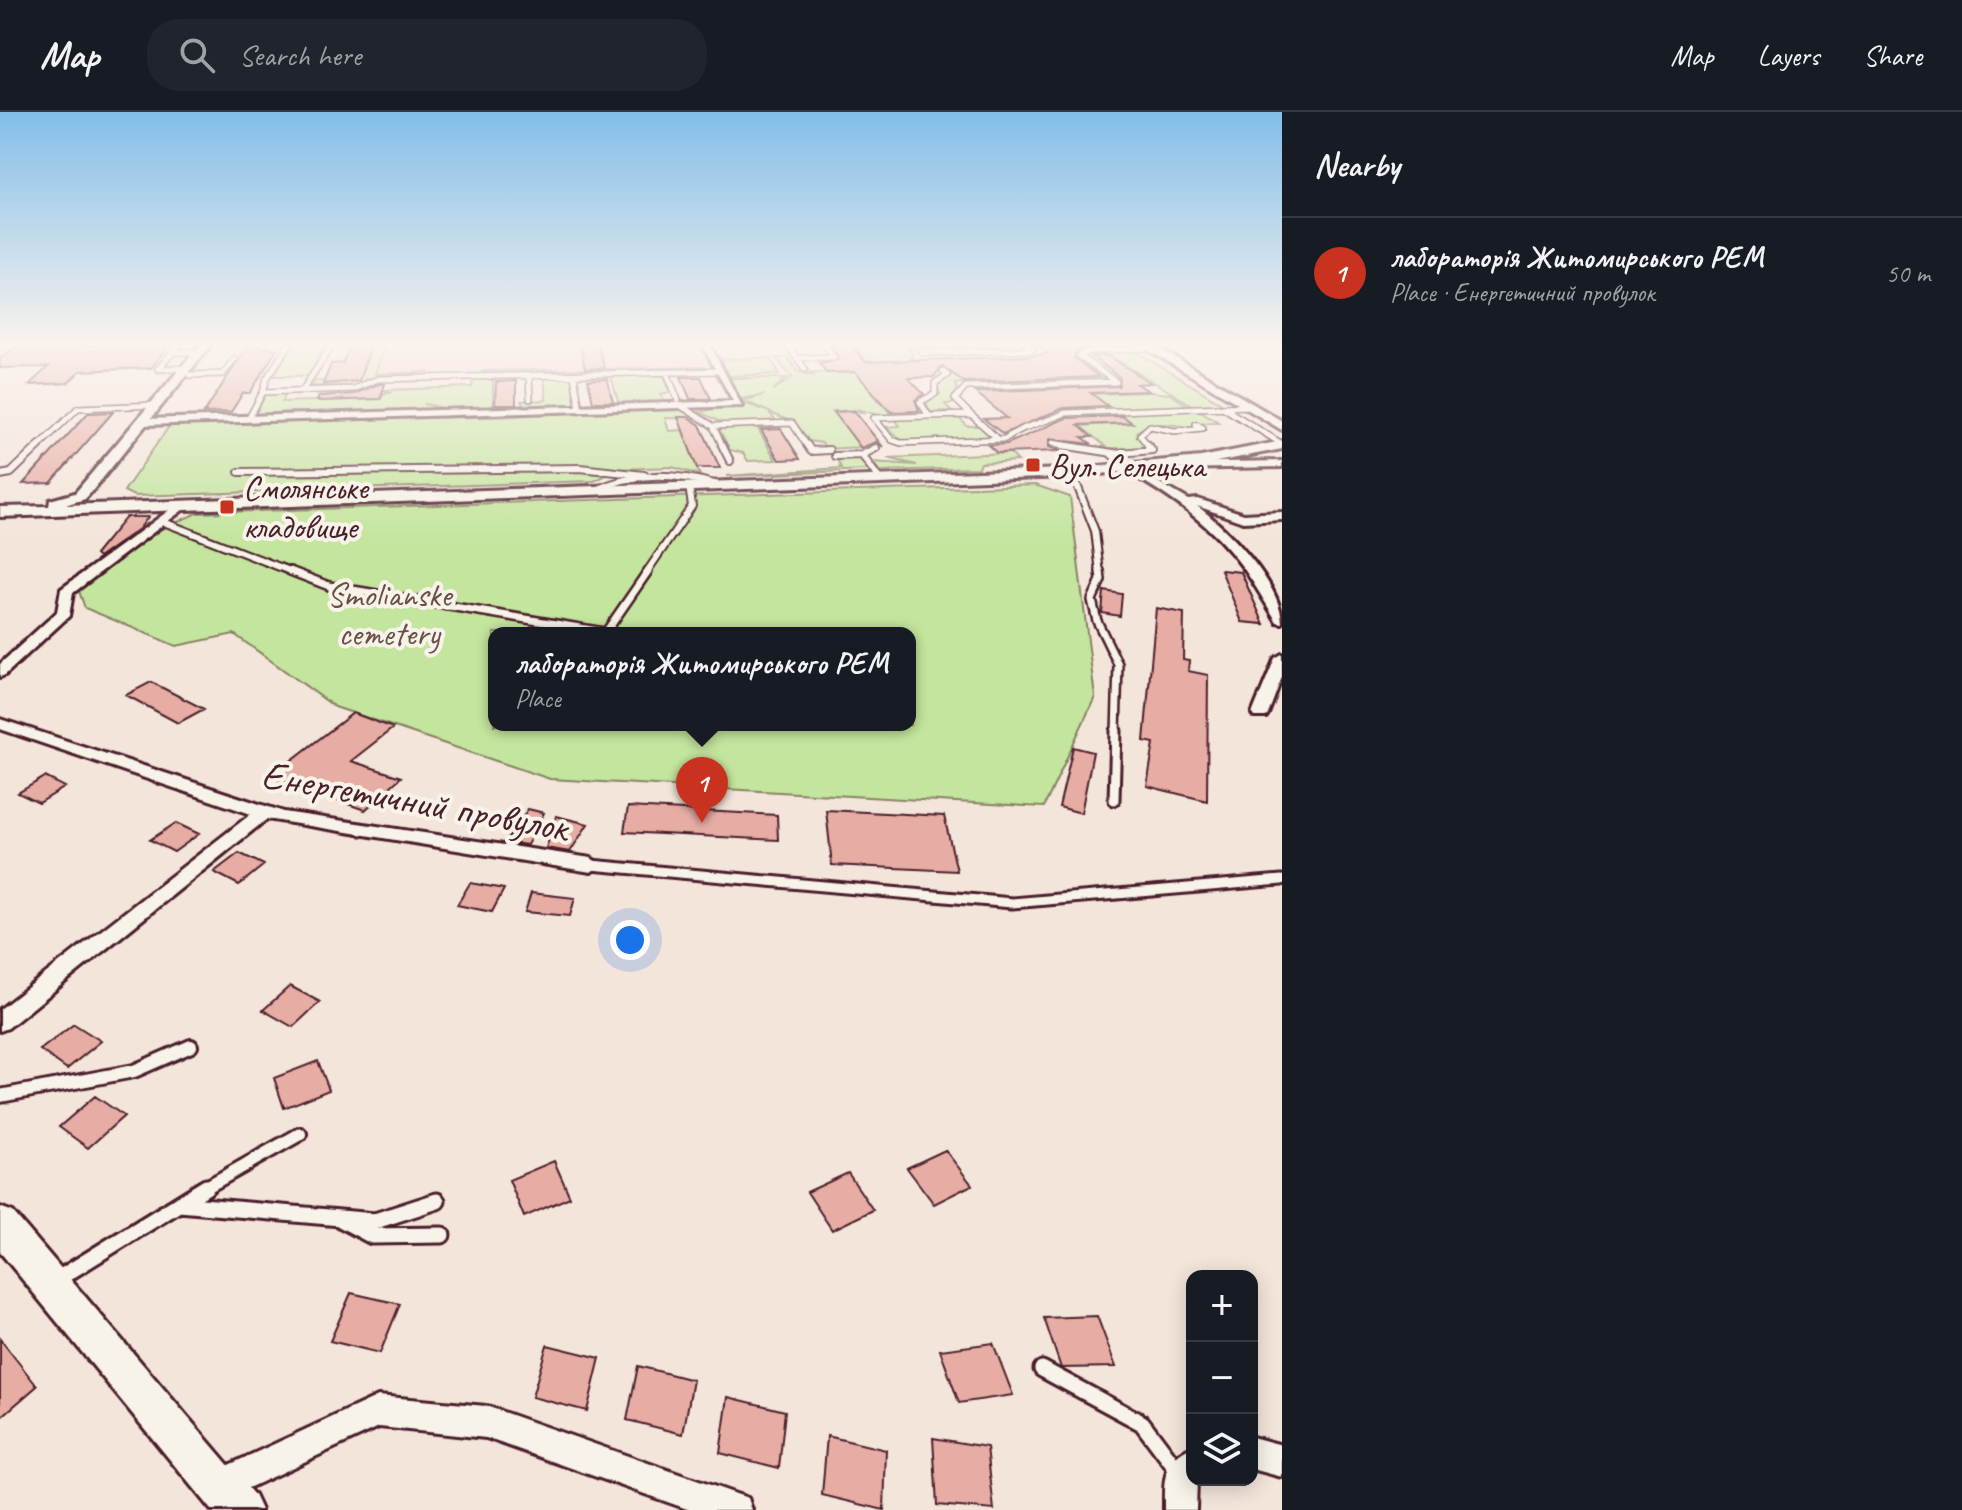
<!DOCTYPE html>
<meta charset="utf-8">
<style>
:root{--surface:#171b24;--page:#20242c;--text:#f1f3f6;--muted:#9ea1a6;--line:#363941;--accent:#c8321e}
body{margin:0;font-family:Caveat,sans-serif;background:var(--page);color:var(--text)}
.controls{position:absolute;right:24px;bottom:24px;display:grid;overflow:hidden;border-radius:16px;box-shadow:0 4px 20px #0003}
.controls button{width:72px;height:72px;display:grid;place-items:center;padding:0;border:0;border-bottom:2px solid var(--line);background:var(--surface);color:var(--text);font:40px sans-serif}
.you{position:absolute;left:630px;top:828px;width:28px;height:28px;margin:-20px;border:6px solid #fff;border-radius:50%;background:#1a73e8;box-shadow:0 0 0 12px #1a73e833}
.badge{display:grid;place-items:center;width:52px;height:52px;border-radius:50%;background:var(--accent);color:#fff;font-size:26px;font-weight:700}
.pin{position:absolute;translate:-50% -66px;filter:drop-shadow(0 2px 4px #0008)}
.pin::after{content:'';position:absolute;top:42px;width:28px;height:24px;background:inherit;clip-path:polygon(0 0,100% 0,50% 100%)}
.popup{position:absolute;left:488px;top:515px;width:428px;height:104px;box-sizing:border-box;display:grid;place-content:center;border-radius:16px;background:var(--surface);filter:drop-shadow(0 2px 6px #0005);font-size:26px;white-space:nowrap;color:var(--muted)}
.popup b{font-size:30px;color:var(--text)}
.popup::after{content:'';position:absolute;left:50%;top:100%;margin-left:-16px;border:16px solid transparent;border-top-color:var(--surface)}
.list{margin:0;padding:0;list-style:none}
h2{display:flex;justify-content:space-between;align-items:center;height:104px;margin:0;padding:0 32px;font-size:34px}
h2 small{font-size:26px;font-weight:400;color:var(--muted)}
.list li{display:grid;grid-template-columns:52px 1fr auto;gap:24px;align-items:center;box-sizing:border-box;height:112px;padding:0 32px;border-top:2px solid var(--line)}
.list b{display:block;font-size:30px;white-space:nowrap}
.list p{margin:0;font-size:26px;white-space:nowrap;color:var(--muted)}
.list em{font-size:26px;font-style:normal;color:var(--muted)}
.icon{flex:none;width:44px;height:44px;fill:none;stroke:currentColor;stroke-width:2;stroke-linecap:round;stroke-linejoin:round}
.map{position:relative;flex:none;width:1282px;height:1398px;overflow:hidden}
header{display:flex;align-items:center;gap:48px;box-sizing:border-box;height:112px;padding:0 40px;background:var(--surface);border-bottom:2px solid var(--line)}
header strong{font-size:38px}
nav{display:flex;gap:44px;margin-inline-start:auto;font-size:28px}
.search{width:560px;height:72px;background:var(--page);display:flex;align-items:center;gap:20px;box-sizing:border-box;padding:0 28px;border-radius:32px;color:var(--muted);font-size:30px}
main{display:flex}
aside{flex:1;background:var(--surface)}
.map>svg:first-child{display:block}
</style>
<header>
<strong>Map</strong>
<div class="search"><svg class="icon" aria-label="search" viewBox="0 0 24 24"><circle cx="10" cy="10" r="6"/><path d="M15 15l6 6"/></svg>Search here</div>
<nav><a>Map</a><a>Layers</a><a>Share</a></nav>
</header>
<main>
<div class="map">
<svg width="1282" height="1398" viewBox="0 0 1282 1398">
<rect width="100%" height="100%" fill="#f4e5da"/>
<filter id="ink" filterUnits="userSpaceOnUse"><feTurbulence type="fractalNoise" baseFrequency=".0125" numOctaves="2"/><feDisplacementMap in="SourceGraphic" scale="16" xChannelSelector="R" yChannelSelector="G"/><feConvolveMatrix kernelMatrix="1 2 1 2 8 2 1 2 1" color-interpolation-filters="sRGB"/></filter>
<g filter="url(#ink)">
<path fill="#f0d4ca" d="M 385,233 L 700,233 L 709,252 L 704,255 L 375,262 Z"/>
<path fill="#c4e59d" stroke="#878264" stroke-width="2" fill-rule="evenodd" d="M 293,233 L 329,233 L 321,240 L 311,264 L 273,264 Z
M 372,233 L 385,233 L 375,262 L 429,260 L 364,267 L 367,268 L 359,275 L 311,274 L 316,269 L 354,268 L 355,252 L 366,251 Z
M 852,233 L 1024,233 L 1025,235 L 933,240 L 928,236 L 908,237 L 913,243 L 909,246 L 919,248 L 892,281 L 873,282 L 891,302 L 912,301 L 909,296 L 917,296 L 922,302 L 878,303 L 857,297 L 865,302 L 855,298 L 833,299 L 860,335 L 827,337 L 822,331 L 809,329 L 795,310 C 786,310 757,293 743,289 L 764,283 L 741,287 L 729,266 L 787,266 L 773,278 L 792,266 L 776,246 L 788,246 L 797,259 L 815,264 L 809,260 L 846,261 L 865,248 Z
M 1133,238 L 1226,294 L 1192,293 L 1110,244 L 1087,247 L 1084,244 Z
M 770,246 L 780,262 L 729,264 L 721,247 Z
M 704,255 L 663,261 L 670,280 L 661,282 L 665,292 L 619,293 L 611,264 L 492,263 L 481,259 Z
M 955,260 L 1005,272 L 955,271 L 958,279 L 952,285 L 956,291 L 945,292 L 951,299 L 930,300 L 926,290 L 940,282 L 937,274 Z
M 544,265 L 571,265 L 576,295 L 525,296 L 521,289 L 546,288 Z
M 493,266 L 493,295 L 473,302 L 424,292 L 460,301 L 286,300 L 254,304 L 267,281 L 286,281 L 282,290 L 381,287 L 384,281 L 391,281 L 384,278 L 472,275 L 473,267 L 463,267 Z
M 1150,280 L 1170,282 L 1192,296 L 1021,298 L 1005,285 Z
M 747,292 L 769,300 L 776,309 L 725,312 L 699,300 L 722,296 L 722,293 Z
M 677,296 L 697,307 L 665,306 L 669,319 L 682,318 L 700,363 L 672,355 L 619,357 L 594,369 L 134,384 L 124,379 L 172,310 L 195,312 L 240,307 L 491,305 Z
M 1199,298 L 1218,310 L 1196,311 L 1199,315 C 1176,316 1158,305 1136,320 L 1147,334 L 1143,336 L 1108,336 L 1080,314 L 1133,311 L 1123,304 L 1104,302 Z
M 958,305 L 967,314 L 979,314 L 991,325 L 903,329 L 886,315 L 900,314 L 895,307 Z
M 777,312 L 779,315 L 758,317 L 776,348 L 748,349 L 743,341 L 730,338 L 719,317 Z
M 1010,341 L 1018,349 L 981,351 L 979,356 L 880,359 L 871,350 L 917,353 L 887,346 Z
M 858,343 L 867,358 L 727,364 L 841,356 L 837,347 Z
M 1035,373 L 1070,385 L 1095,585 L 1044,695 L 550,667 L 335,595 L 234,522 L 176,534 L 85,496 L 79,479 L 157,419 L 197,401 ZM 494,521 L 910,521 L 910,613 L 494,613 Z"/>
<path fill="#e7ada4" stroke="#4a1f2b" stroke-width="2" d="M 169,233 L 151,256 L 80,259 L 68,271 L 29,273 L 48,255 L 0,256 L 0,246 L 16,235 Z
M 248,233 L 277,237 L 250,281 L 243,281 L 231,300 L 204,301 Z
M 580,233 L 598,233 L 604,256 L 585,257 Z
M 832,233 L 850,233 L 866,250 L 1033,244 L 1048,241 L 1038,233 L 1091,233 L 1076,239 L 1074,246 L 1099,265 L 964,270 L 942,254 L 934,265 L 908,266 L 924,282 L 915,288 L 919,299 L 891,300 L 855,260 L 827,261 L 819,251 L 838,248 Z
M 350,234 L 370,234 L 359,269 L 323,272 L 331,252 L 343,251 Z
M 1091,244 L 1108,244 L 1151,271 L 1137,272 L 1149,279 L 1091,281 L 1108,294 L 1063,296 L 1003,322 L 984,307 L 1007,306 L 975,280 L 1119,274 L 1120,266 Z
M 681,265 L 701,265 L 711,287 L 690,287 Z
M 607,267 L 613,290 L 593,290 L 588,268 Z
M 516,269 L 516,293 L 495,293 L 496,270 Z
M 379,272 L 385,272 L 380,287 L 317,289 L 319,284 L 354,282 Z
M 854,299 L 883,335 L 876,330 L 861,336 L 834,300 Z
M 113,300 L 51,371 L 23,372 L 88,301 Z
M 1122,304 L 1132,311 L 1078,313 L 1092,325 L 1082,325 L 1092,332 L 1049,327 L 1049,335 L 1061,339 L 997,341 L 988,333 L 1007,332 L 1066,306 Z
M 678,305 L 688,305 L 700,313 L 720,356 L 697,356 Z
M 781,317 L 800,347 L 779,348 L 761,318 Z
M 126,405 L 148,405 L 139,417 L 98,446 L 95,443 Z
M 1221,458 L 1241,460 L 1264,512 L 1242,510 Z
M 1104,479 L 1122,482 L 1120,504 L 1102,501 Z
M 1156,496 L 1184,501 L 1183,548 L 1189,549 L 1188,559 L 1208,563 L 1207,689 L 1147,674 L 1154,631 L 1144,629 Z
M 151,570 L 204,597 L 178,611 L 126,583 Z
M 353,601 L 393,616 L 351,649 L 401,665 L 365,698 L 270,665 Z
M 1073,635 L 1093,640 L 1081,701 L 1059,695 Z
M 45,665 L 65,675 L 39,691 L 18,681 Z
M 628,695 L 777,703 L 778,728 L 624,720 Z
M 528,697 L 544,701 L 527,733 L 505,730 Z
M 826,698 L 944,704 L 957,759 L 832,753 Z
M 556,704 L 588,712 L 570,740 L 546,736 Z
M 176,711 L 199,722 L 174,740 L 150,728 Z
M 239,741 L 264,753 L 239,773 L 214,760 Z
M 470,771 L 504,777 L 492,800 L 457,793 Z
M 531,781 L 575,786 L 570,804 L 525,800 Z
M 290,874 L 320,890 L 293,915 L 263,898 Z
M 74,912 L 101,929 L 67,957 L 40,938 Z
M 318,949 L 329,978 L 284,996 L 274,966 Z
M 95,984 L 124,1004 L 88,1036 L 59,1015 Z
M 945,1038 L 972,1073 L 934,1092 L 907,1056 Z
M 554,1049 L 570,1085 L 524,1105 L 509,1068 Z
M 848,1061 L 873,1098 L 832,1118 L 807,1080 Z
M 351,1181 L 400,1192 L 380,1241 L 330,1229 Z
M 1097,1204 L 1116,1255 L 1061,1256 L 1044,1206 Z
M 0,1227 L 37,1274 L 0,1306 Z
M 993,1231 L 1013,1283 L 959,1291 L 940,1238 Z
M 547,1233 L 600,1246 L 587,1299 L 532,1285 Z
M 638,1254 L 693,1268 L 683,1322 L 627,1308 Z
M 728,1285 L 785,1299 L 779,1356 L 720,1341 Z
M 827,1324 L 886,1338 L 884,1398 L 822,1383 Z
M 933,1326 L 987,1335 L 994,1398 L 937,1393 Z"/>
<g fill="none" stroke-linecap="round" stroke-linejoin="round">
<g stroke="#4a1f2b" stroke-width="8">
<path id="lane-far5" d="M 787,233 L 805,257
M 920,238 L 924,241 L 1033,238 L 1027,233
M 172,240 L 201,240
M 797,246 L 834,245 L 825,233
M 158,257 L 179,233
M 158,257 L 188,256
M 667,261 L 678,288
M 189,263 L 223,262 L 234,247
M 574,264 L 580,297
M 529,265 L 530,287
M 302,279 L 332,233
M 263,280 L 267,266 L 289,233
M 681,294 L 713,314 L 723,335
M 1224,296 L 1282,332
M 971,303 L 955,287 L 966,275 L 1116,270 L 1079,244 L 1090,239 L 1149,236
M 929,304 L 971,303 L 998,327
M 249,306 L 263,280 L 353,277 L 378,267 L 718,259
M 874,306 L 892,328 L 901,331 L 1005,327 C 1023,313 1045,311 1065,301 L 1249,294
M 874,306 L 929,304 L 920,290 L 935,282 L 935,271 L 947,263 L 943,259
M 713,314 L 792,311 L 808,335
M 1053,331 L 1074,335
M 38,335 L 78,296 L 157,293
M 1149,335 L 1140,323 L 1150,314 L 1175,319 L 1203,316 L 1196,312"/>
</g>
<g stroke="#4a1f2b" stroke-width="10">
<path id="lane-far4" d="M 722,333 L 730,349
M 807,333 L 811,339 L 829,338
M 1062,333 L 1113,341
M 862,343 L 880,368
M 835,344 L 862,343 L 876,336
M 1128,356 L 1111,342 L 1152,338 L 1148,333
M 239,360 L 580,356 L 644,363
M 1072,360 L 1095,419 L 1100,461
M 0,363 L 11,361 L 40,333
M 595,378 C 638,359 674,361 718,373
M 161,409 L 295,461
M 646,461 L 692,394 L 689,374"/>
</g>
<g stroke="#4a1f2b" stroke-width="12">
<path id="lane-far3" d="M 290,459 L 329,474 L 610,521
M 1100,459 L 1101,468 L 1092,488 L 1097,509 L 1118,552 L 1116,621
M 606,520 L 648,459"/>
</g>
<g stroke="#4a1f2b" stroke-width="15">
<path id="lane-far2" d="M 1114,688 L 1116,619
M 591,753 L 1012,791 L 1282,768"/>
</g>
<g stroke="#4a1f2b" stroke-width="18">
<path id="lane-far1" d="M 0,984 L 134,959 L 191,934
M 203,1077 L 300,1022"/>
</g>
<g stroke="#4a1f2b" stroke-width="21">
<path id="lane" d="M 179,1092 L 375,1109 L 437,1089
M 342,1108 L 372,1124 L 442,1123
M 56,1168 L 206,1075
M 1042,1257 L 1142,1311 L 1178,1359"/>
</g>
<g stroke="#4a1f2b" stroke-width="6">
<path id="street" d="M 702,233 L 710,233 L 742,294 L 143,313 L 138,310 L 143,307 L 733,289 Z
M 1282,349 L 1282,355 L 1171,357 L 1166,354 L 1171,351 Z
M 1128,353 L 1189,388 L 1198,387 L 1244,402 L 1282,400 L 1282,408 L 1243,410 L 1197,394 C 1227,416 1282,472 1282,511 L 1277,510 C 1266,492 1256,474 1244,457 C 1212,413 1171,384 1124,358 L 1124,354 Z
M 182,389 L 192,391 L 73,481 L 69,504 L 5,563 L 0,565 L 0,552 L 57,500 L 61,477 Z
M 1282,542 L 1282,565 L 1268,602 L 1266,605 L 1254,605 L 1252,602 L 1275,546 Z
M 0,607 L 284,700 L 591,746 L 601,753 L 591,760 L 267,707 L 8,916 L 0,919 L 0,897 L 251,702 L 0,617 Z
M 378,1284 L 486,1294 L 736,1382 L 748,1386 L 752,1398 L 690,1398 L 486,1326 L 379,1315 L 218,1390 L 207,1385 L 202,1374 L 207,1363 Z
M 1252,1325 L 1282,1333 L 1282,1365 L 1252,1357 Z
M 1192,1335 L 1192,1368 L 1197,1368 L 1196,1398 L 1164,1398 C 1164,1369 1162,1348 1192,1335 Z"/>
</g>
<g stroke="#4a1f2b" stroke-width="6">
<path id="secondary" d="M 200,233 L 211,233 L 93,378 L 85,387 L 65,393 L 1065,357 L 1201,345 L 1282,329 L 1282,337 L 1201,353 L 1065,365 L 0,405 L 0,395 L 49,394 L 50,388 L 75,381 Z
M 1140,233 L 1154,233 L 1282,309 L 1282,318 Z
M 0,1095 L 13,1100 L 254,1383 L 261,1398 L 211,1398 L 0,1140 Z"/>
</g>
<use href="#lane-far5" stroke="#f7f3e8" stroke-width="5"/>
<use href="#lane-far4" stroke="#f7f3e8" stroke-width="6"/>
<use href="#lane-far3" stroke="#f7f3e8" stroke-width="7"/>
<use href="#lane-far2" stroke="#f7f3e8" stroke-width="9"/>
<use href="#lane-far1" stroke="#f7f3e8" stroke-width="12"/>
<use href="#lane" stroke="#f7f3e8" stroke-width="15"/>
<use href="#street" fill="#f7f3e8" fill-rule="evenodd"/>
<use href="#secondary" fill="#f7f3e8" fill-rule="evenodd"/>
</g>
</g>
<linearGradient id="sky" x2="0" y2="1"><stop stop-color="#82bee9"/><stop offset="0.54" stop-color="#faf3ee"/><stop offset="1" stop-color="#faf3ee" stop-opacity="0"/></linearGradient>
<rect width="1282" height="429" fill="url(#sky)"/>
<g fill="#c8321e" stroke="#f7f3e8" stroke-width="3">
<rect x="1025" y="345" width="16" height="16" rx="4"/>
<rect x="219" y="387" width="16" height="16" rx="4"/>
</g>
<g text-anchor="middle" stroke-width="8" stroke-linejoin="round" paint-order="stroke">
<g font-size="34" fill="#4a1f2b" stroke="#f7f3e8" text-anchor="start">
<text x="1049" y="365">Вул. Селецька</text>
<text x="243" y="387">Смолянське<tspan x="243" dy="39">кладовище</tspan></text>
</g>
<g font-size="34" fill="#685048" stroke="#f7f3e8">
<text x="389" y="494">Smolianske<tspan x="389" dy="39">cemetery</tspan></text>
</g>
<g font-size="40" fill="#4a1f2b" stroke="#f7f3e8">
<text transform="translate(415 688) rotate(10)" y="14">Енергетичний провулок</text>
</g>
</g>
</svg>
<div class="controls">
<button>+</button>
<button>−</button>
<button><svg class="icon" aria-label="layers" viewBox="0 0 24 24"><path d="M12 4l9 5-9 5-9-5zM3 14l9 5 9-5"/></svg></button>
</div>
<div class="you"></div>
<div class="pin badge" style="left:702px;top:711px">1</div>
<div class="popup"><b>лабораторія Житомирського РЕМ</b>Place</div>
</div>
<aside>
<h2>Nearby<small></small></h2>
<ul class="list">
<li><span class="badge">1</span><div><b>лабораторія Житомирського РЕМ</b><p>Place · Енергетичний провулок</p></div><em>50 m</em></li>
</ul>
</aside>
</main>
